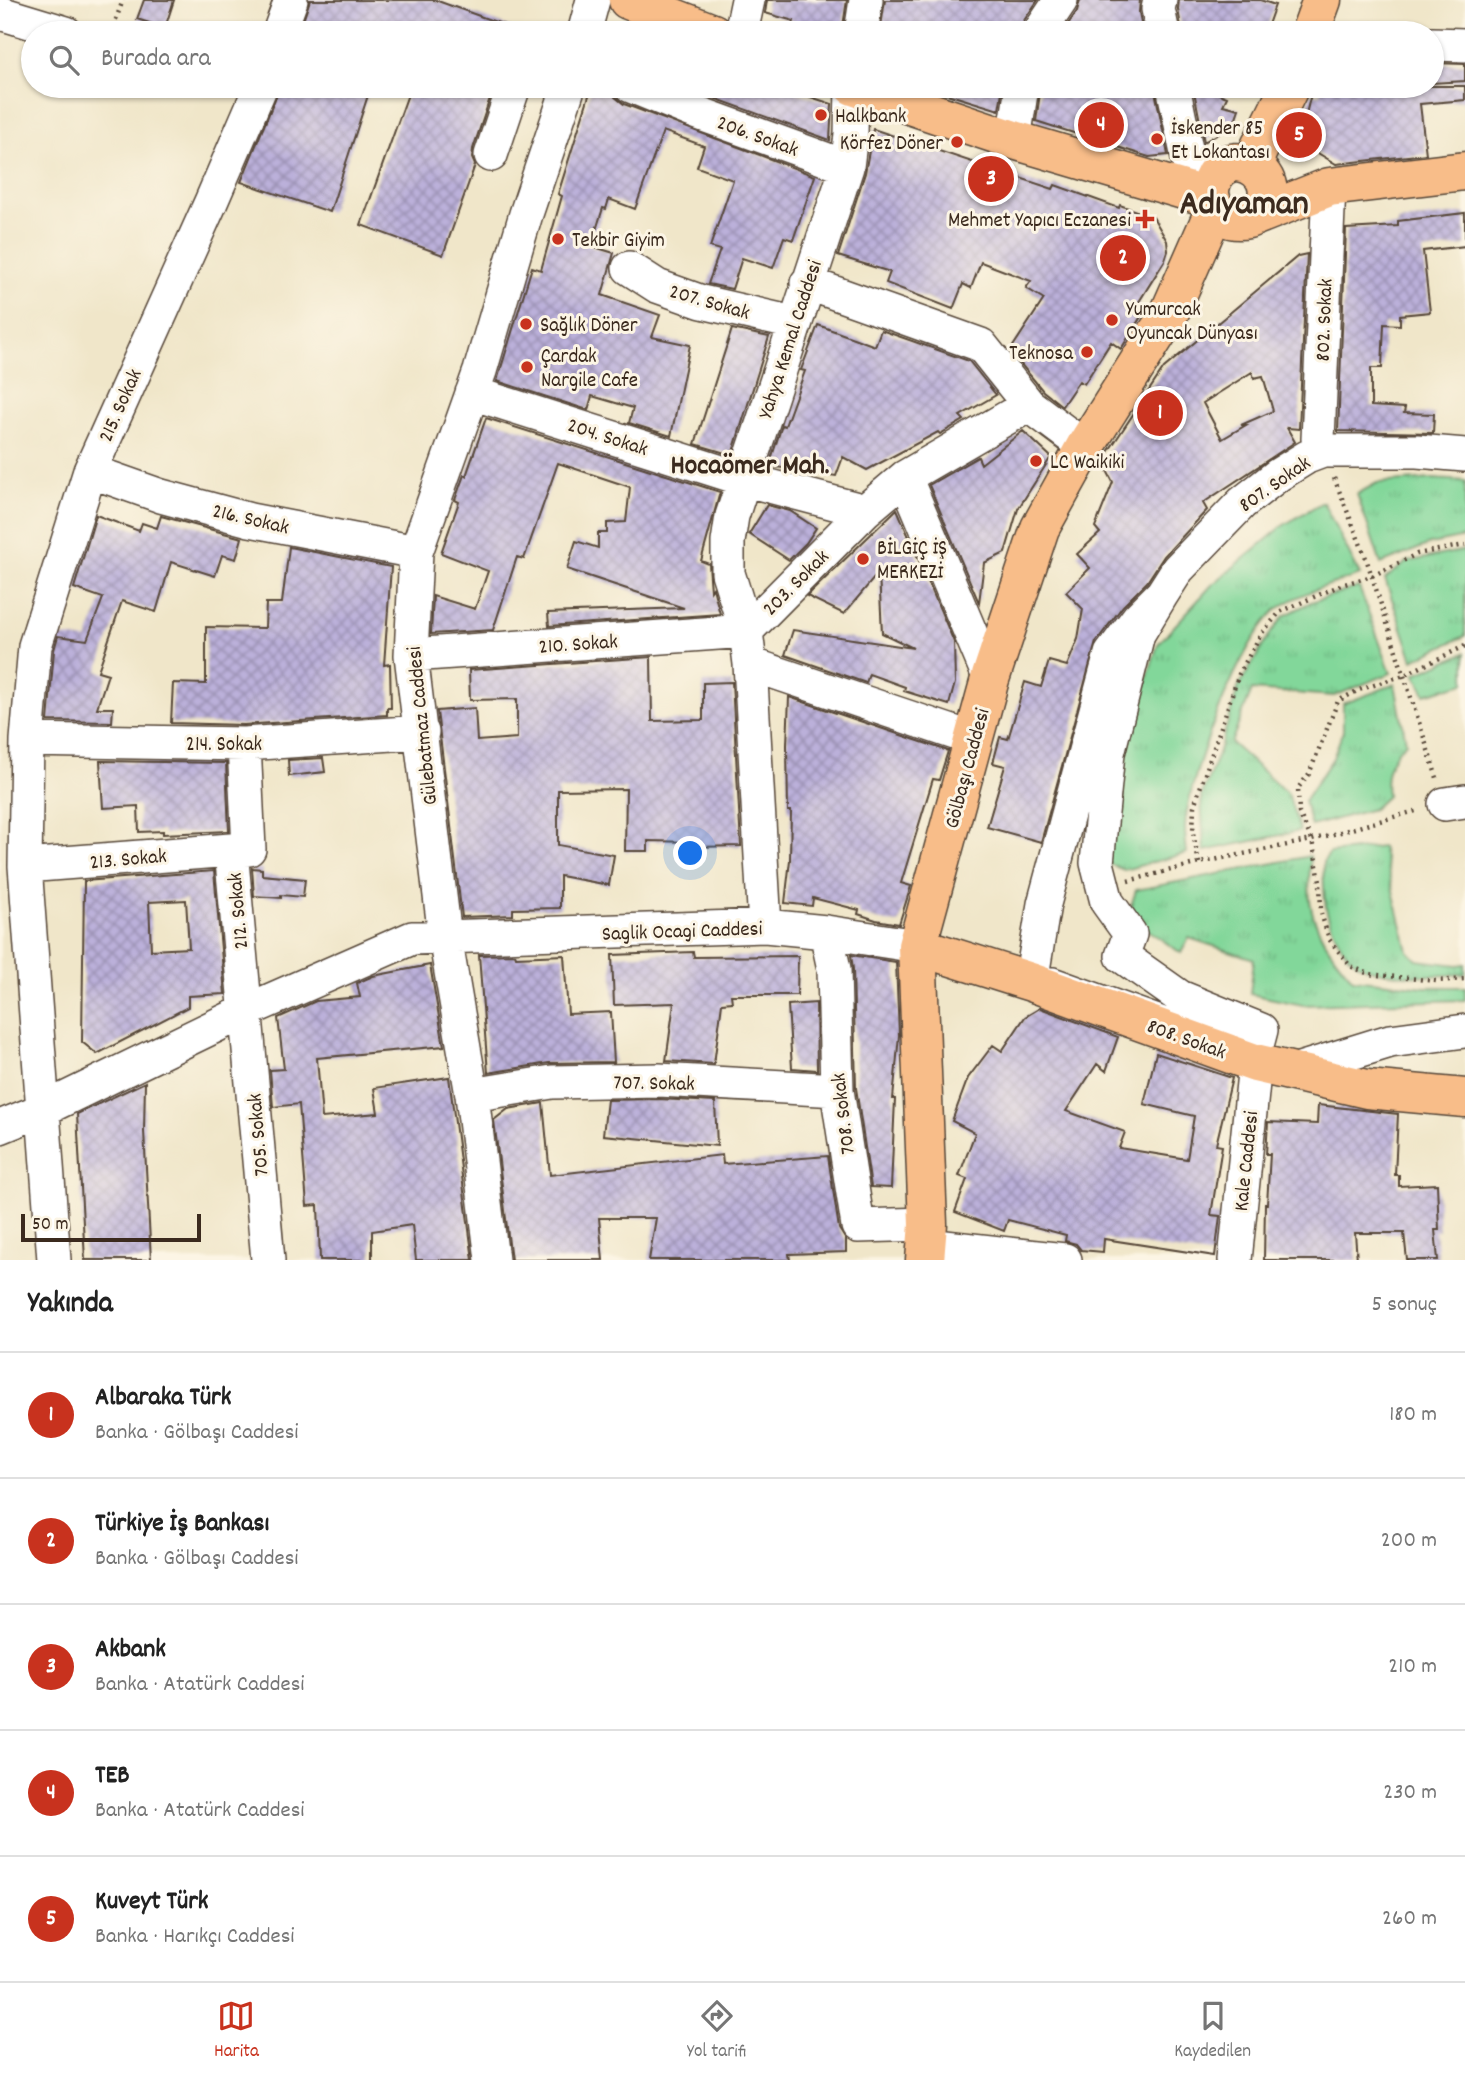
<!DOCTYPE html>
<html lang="tr">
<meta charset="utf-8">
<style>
:root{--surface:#fff;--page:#f6f6f6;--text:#222;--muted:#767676;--line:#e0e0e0;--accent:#c8321e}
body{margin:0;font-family:Dekko,sans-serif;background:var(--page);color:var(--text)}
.scale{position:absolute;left:21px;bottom:18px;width:180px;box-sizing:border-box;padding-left:7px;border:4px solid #3b2a1e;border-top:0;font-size:19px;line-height:24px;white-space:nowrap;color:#3b2a1e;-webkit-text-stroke:5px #fcf5e5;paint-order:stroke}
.you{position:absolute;left:691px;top:854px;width:24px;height:24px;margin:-18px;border:5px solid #fff;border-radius:50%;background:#1a73e8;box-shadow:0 0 0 10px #1a73e833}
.badge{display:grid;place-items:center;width:46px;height:46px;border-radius:50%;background:var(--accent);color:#fff;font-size:23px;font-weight:700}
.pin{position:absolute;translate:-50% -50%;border:4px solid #fff;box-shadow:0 2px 7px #0006}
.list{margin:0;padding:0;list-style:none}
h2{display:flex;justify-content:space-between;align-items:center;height:91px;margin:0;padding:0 28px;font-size:30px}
h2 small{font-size:23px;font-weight:400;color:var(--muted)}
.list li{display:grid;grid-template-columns:46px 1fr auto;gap:21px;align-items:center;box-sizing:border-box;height:126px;padding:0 28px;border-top:2px solid var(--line)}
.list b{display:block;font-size:26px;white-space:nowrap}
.list p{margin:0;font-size:23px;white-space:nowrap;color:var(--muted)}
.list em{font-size:23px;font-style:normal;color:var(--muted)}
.icon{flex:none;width:38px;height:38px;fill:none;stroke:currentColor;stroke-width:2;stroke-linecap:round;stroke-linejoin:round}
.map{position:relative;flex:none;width:1465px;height:1260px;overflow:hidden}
.search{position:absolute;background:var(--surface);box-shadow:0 2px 5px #0004;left:21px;right:21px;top:21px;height:77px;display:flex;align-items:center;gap:18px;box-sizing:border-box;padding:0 24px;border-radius:38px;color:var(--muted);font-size:26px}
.sheet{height:721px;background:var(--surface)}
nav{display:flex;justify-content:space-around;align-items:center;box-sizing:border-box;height:98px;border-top:2px solid var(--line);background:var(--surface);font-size:19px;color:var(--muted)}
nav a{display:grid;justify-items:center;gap:4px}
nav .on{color:var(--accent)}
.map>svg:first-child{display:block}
</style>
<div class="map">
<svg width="1465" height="1260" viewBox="0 0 1465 1260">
<defs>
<pattern id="grass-tufts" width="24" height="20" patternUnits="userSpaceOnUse" patternTransform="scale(1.75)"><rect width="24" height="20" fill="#82d79a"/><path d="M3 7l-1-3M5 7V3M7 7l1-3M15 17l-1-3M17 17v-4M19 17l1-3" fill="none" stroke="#71b984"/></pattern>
<pattern id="building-cross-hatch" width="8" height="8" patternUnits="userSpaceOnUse" patternTransform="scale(1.75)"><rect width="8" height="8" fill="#bbb0da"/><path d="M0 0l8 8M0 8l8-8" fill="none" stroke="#998fb0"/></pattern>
</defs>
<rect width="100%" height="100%" fill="#fcf5e5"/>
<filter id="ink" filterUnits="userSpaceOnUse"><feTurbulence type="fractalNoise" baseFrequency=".0143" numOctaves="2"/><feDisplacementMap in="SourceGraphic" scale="14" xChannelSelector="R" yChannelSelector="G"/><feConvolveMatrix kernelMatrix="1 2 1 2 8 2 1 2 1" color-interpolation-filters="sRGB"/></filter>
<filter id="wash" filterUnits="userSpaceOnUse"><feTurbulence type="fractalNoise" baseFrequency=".00686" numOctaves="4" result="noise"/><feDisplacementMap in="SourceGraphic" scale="28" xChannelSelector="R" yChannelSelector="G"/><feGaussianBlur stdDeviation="1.57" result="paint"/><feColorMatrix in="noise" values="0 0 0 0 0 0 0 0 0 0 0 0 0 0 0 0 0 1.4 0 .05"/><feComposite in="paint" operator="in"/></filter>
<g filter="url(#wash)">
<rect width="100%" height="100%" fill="#f0e6c9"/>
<path fill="url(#grass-tufts)" stroke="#5e805c" stroke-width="2" d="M 1433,479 L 1465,481 L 1465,537 L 1430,544 L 1381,564 L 1357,494 L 1377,483 Z
M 1323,502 L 1360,575 C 1334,584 1304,591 1280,607 C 1241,635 1188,778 1185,826 C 1185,835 1186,845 1187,853 L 1124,870 L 1101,861 L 1136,713 L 1158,644 L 1212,585 L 1284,525 Z
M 1465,550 L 1465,636 L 1413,660 L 1385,579 L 1407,562 Z
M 1359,587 L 1391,673 L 1334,696 L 1252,690 L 1231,743 L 1288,794 L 1300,831 L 1204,851 L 1201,797 L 1217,757 L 1239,686 L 1268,637 L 1284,616 L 1311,602 Z
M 1465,653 L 1465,683 L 1425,694 L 1415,674 Z
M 1395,684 L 1406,742 C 1389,759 1384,773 1387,796 L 1373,809 L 1311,826 L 1304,801 L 1333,758 L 1343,731 L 1343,704 Z
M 1382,847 L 1408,951 L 1417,960 L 1458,965 L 1465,964 L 1465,974 C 1436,976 1383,979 1357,963 C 1344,955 1330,926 1327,912 C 1323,896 1324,878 1323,862 L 1330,853 Z
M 1310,856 C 1310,871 1308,887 1310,901 C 1314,931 1334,958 1353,979 L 1425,987 L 1465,987 L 1465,1000 L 1303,1005 L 1250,994 L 1254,959 L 1189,938 L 1181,953 L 1128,916 L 1136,890 Z"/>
<g id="blocks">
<path fill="url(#building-cross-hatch)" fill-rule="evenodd" d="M 144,0 L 174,0 L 165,28 L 137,19 Z
M 310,0 L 435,0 L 521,31 L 521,33 L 299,33 Z
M 767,0 L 847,0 L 842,33 L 791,33 L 794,21 L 765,13 Z
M 885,0 L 1038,0 L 1023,22 L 1020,33 L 880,33 Z
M 1080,0 L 1140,0 L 1139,12 L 1143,33 L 1062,33 L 1077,11 Z
M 1179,0 L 1260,0 L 1275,5 L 1265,33 L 1182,33 L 1178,9 Z
M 1432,63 L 1465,64 L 1465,81 L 1432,83 Z
M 303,86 L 371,86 L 330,212 L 241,182 L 279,89 L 301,96 Z
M 411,86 L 494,86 L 473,149 L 472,158 L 475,165 L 443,255 L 361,225 Z
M 592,86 L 612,86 L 615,97 L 624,104 L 815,176 L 793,240 L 784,237 L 773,268 L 742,258 L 732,289 L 708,284 L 720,250 L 710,247 L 733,180 L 697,167 L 704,146 L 663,131 L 635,209 L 609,199 L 606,209 L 603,208 L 591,246 L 614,253 L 602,295 L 660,315 L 652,337 L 690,345 L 671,436 L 629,423 L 633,408 L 592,396 L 588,410 L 497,381 L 532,267 L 541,270 L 562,196 L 558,194 Z
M 681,86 L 777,86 L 832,104 L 830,140 Z
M 935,86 L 1003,86 L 999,110 L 934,90 Z
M 1041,86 L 1154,86 L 1168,155 L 1149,157 L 1036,121 Z
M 1193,86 L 1195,88 L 1216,86 L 1219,94 L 1227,97 L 1223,105 L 1239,109 L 1233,126 L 1204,142 Z
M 1323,86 L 1465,86 L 1465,100 L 1420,104 L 1426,154 L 1336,164 L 1293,138 L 1306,114 L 1311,94 L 1319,95 Z
M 873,129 L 1053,189 L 1055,185 L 1119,208 L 1120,205 L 1153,217 L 1167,241 L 1168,251 L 1165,260 L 1137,305 L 1145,310 L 1121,349 L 1111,342 L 1084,384 L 1079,381 L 1062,406 L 1043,391 L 1010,351 L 1044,299 L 1026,288 L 1031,281 L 981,262 L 971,288 L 963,284 L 953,309 L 886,283 L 890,272 L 838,256 L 865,173 Z
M 1465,213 L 1465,246 L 1423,251 L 1430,312 L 1400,315 L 1400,325 L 1384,324 L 1382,368 L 1371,368 L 1371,406 L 1405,408 L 1404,413 L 1434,414 L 1433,433 L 1338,431 L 1346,229 L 1398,226 L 1398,221 Z
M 1307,254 L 1299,429 L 1287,428 L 1295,442 L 1203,503 L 1207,510 L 1164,556 L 1147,582 L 1123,606 L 1096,642 L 1041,842 L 987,827 L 1005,766 L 993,763 L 1000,737 L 1008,739 L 1025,682 L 1041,687 L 1049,661 L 1067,666 L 1078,639 L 1083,609 L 1066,592 L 1090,568 L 1077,554 L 1100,533 L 1095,527 L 1113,482 L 1102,461 L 1164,368 L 1298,256 ZM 1252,372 L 1254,378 L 1263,376 L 1273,411 L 1241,425 L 1246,425 L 1222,439 L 1203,403 Z
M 818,325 L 875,346 L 881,330 L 969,361 L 996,395 L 960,416 L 964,420 L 940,434 L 938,432 L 867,470 L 843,457 L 836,476 L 769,466 L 782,425 L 785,426 L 805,371 L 801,370 Z
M 732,329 L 769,337 L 732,455 L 695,444 Z
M 486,418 L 720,492 L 701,561 L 709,564 L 711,591 L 713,588 L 720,614 L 549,626 L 548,613 L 684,608 L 567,569 L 576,541 L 598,548 L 598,533 L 607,533 L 607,523 L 626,522 L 630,487 L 558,463 L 524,559 L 517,557 L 493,630 L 431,634 L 433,596 L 475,609 L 488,571 L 441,553 L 459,502 L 455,500 L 464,475 L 466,476 Z
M 1023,431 L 1051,457 L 1018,509 L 1005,553 L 984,563 L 979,603 L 929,485 L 978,457 L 981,464 Z
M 767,505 L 790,511 L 816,528 L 806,543 L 789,560 L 749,534 Z
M 897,509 L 954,642 L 955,683 L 949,705 L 904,691 L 905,687 L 869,674 L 866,683 L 785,655 L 793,630 L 913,648 L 882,633 L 879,572 L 844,614 L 807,596 Z
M 96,515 L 139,531 L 142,523 L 157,528 L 161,516 L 242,538 L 236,559 L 222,555 L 215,576 L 171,562 L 156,612 L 122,601 L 98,671 L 108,674 L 97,708 L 113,708 L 112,722 L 48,721 L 54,650 L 58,636 L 87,640 L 103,598 L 74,588 Z
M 289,547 L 391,567 L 384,665 L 390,664 L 391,708 L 387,708 L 387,715 L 244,725 L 171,723 L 173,683 L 206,684 L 206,627 L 265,628 L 266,603 L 282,603 Z
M 651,657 L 652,721 L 703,720 L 703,683 L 732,682 L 741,846 L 694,847 L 694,842 L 648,841 L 648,851 L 625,851 L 626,789 L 558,790 L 558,845 L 614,855 L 609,885 L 560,876 L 560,908 L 513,909 L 513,915 L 462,917 L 437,711 L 475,708 L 477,741 L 517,738 L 517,699 L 470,700 L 469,670 Z
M 789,697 L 948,751 L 939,780 L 933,779 L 901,883 L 911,886 L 899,924 L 876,920 L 858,914 L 859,910 L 813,898 L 812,906 L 785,903 L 790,860 L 791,811 L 788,811 L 787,745 Z
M 323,758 L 325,772 L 289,776 L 288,760 Z
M 100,761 L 226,763 L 229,831 L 163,834 L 163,831 L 139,832 L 138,806 L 103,808 Z
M 252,868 L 262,869 L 262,875 L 305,879 L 303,897 L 281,895 L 281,898 L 254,896 Z
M 214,871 L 225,994 L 188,996 L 188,1007 L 97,1054 L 82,1042 L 84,881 ZM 186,900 L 189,948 L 151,950 L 149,902 Z
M 693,952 L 694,957 L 798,956 L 797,995 L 731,995 L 732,1002 L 722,1003 L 714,1064 L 666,1061 L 674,1003 L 614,1005 L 612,955 Z
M 515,954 L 516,957 L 564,955 L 568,1014 L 611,1012 L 614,1062 L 549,1063 L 488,1073 L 479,955 Z
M 851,955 L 896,962 L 899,1035 L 893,1099 L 895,1099 L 891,1188 L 871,1187 L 856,1088 L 853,969 Z
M 430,965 L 444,1046 L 317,1058 L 322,1118 L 378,1113 L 374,1088 L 449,1077 L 473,1260 L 416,1260 L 412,1225 L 372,1231 L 372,1260 L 320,1260 L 318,1205 L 307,1206 L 299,1104 L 273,1107 L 270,1070 L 284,1069 L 278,1018 L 316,1001 L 360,997 L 357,983 L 373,976 Z
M 816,1003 L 817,1070 L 792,1068 L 788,1005 Z
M 1040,1008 L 1118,1037 L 1106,1071 L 1097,1064 L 1066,1111 L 1125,1132 L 1119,1148 L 1187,1159 L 1194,1116 L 1144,1104 L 1156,1053 L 1232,1078 L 1216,1145 L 1222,1146 L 1211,1215 L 1220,1216 L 1215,1256 L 1104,1239 L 1103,1252 L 1081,1250 L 1076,1244 L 1065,1241 L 1066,1235 L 1008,1220 L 1004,1231 L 955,1212 L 967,1179 L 959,1176 L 975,1133 L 952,1121 L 968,1078 L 993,1045 L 1002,1051 L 1025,1017 Z
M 145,1082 L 144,1131 L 151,1260 L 85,1260 L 77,1114 Z
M 659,1099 L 715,1102 L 717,1146 L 603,1135 L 607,1100 Z
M 543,1103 L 550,1175 L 722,1155 L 723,1164 L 828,1156 L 839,1229 L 846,1240 L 846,1252 L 789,1254 L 790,1260 L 649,1260 L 656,1218 L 599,1218 L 603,1260 L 511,1260 L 494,1120 L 508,1109 Z
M 1318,1105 L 1398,1114 L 1395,1175 L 1399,1175 L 1399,1186 L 1437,1184 L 1439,1230 L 1435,1230 L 1438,1260 L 1407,1260 L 1404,1233 L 1355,1233 L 1357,1260 L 1264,1260 L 1265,1204 L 1267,1204 L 1270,1154 L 1266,1154 L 1268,1122 L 1317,1124 Z"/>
</g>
</g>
<g filter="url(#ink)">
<use href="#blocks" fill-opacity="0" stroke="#564638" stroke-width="2"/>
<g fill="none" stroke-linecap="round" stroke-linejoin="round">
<g stroke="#564638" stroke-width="36">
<path id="minor" d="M 1160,0 L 1158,9 L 1163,33
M 0,13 L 66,33
M 279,33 L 291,0
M 584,33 L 593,0
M 741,33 L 748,0
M 861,33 L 866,0
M 1039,33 L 1061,0
M 1432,44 L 1465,45
M 631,86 L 690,110 L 847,167
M 1173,86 L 1190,168
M 1014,140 L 1022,86
M 491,155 L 514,86
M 629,268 L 657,286 L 702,302 L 794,323
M 807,283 L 981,345 L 1029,405
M 472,393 L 743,479 L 865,511
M 1323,451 L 1318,439 L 1329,187
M 90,471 L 161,496 L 250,520 L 416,552
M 905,477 L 990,679
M 1162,594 L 1138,634 L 1108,753 L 1097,863 L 1107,902 L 1130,934 L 1122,956 L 1180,997 L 1261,1030 L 1254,1057 L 1052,984 L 1031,982 L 1044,904 L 1111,654 L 1138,618 Z
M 1162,594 L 1178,569 L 1242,503 L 1278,475 L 1307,457 L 1323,451 L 1417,451 L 1465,455
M 411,655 L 746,631 L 728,573 L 728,542 L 732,516 L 847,167 L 851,134 L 852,86
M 750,664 L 973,739
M 27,740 L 244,744 L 422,732
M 244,744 L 249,849 L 231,850 L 268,1260
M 1445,804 L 1465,801
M 25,866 L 231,850
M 765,926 L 750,664 L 746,631 L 865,511 L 905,477 L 1029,405 L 1085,447
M 826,932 L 834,969 L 837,1090 L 858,1226 L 928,1224
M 1290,1072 L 1390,1041 L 1465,1031
M 472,1095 L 552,1082 L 659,1080 L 837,1090
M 0,1127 L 42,1110 L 246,1011 L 412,938 L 765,926 L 826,932 L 917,946
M 927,1245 L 1065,1260
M 54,1260 L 25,866 L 27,740 L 35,646 L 90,471 L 211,202 L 261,86
M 492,1260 L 472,1095 L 445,937 L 411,655 L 416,552 L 480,371 L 526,214 L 569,86
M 1235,1260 L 1255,1063"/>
</g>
<g stroke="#564638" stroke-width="41">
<path id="major" d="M 628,0 L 713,33
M 1310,33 L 1322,0
M 853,86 L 1014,140 L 1211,198
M 1251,165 L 1290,86
M 1257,214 C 1290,182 1238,141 1215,175 C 1211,182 1209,189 1210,197 C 1214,215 1231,223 1248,219 L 1329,187 L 1465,171
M 917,946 L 1031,982 L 1255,1063 L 1367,1089 L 1465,1098
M 925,1260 L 928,1224 L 917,946 L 990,679 L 1040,528 L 1085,447 L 1168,316 L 1215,209"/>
</g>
<path stroke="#564638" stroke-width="4.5" stroke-dasharray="2 5" stroke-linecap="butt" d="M 111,33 L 123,0
M 1334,478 L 1366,558 L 1438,781
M 1465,646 L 1404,675 L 1359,690 L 1338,701 L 1309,774 L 1298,788 L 1299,813 L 1312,840 L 1320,881 L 1321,913 L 1329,939 L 1350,966 L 1369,974 L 1436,981 L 1465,979
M 1199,863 L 1193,833 L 1194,806 L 1239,674 L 1261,634 L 1280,612 L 1341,585 L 1372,576 L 1417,554 L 1465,545
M 1128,881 L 1199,863 L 1312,840 L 1419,810"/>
<use href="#minor" stroke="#fff" stroke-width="33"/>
<use href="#major" stroke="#f8bd89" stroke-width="38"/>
</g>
</g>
<g fill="#c8321e" stroke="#fcf5e5" stroke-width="2.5">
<circle cx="821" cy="115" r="7"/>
<circle cx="1157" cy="139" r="7"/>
<circle cx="957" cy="142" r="7"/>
<path d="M1141.5 208.5h7v7h7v7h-7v7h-7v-7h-7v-7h7z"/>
<circle cx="558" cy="239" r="7"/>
<circle cx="1112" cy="320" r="7"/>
<circle cx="526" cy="324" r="7"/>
<circle cx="1087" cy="352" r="7"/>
<circle cx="527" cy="367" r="7"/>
<circle cx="1036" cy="461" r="7"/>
<circle cx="863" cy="559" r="7"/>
</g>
<g text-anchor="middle" stroke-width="6" stroke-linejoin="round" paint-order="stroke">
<g font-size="21" fill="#3b2a1e" stroke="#fcf5e5" text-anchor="start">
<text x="835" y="122">Halkbank</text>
<text x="1171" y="134">İskender 85<tspan x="1171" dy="24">Et Lokantası</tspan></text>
<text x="943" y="149" text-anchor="end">Körfez Döner</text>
<text x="1131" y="226" text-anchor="end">Mehmet Yapıcı Eczanesi</text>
<text x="572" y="246">Tekbir Giyim</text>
<text x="1126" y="315">Yumurcak<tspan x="1126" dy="24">Oyuncak Dünyası</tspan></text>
<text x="540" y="331">Sağlık Döner</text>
<text x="1073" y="359" text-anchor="end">Teknosa</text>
<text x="541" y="362">Çardak<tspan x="541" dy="24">Nargile Cafe</tspan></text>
<text x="1050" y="468">LC Waikiki</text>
<text x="877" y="554">BİLGİÇ İŞ<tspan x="877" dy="24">MERKEZİ</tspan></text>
</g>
<g font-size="21" fill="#3b2a1e" stroke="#fcf5e5">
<text transform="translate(758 135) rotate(20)" y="7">206. Sokak</text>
<text transform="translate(710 301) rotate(16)" y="7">207. Sokak</text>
<text transform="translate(1323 320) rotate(-88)" y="7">802. Sokak</text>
<text transform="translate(789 339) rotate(-72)" y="7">Yahya Kemal Caddesi</text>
<text transform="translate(119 405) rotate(-66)" y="7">215. Sokak</text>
<text transform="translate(608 436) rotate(18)" y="7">204. Sokak</text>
<text transform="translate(1274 483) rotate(-35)" y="7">807. Sokak</text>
<text transform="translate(251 518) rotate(13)" y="7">216. Sokak</text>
<text transform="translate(795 582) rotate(-45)" y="7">203. Sokak</text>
<text transform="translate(578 643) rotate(-4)" y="7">210. Sokak</text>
<text transform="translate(421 726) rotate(-96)" y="7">Gülebatmaz Caddesi</text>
<text x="224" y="750">214. Sokak</text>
<text transform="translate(966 768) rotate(-75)" y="7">Gölbaşı Caddesi</text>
<text transform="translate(128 858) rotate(-5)" y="7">213. Sokak</text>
<text transform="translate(237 911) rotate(-95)" y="7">212. Sokak</text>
<text transform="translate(682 930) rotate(-2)" y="7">Saglik Ocagi Caddesi</text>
<text transform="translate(1187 1038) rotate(20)" y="7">808. Sokak</text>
<text transform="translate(654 1082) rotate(1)" y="7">707. Sokak</text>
<text transform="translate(842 1114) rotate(-97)" y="7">708. Sokak</text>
<text transform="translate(257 1135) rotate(-95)" y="7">705. Sokak</text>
<text transform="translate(1245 1161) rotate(-84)" y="7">Kale Caddesi</text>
</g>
<g font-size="28" font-weight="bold" fill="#3b2a1e" stroke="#fcf5e5">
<text x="750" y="473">Hocaömer Mah.</text>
</g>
<g font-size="35" font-weight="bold" fill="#3b2a1e" stroke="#fcf5e5">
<text x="1244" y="213">Adıyaman</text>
</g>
</g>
</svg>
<div class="scale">50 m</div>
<div class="you"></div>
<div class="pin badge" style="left:1160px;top:413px">1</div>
<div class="pin badge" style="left:1123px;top:258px">2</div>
<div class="pin badge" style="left:991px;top:179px">3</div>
<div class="pin badge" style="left:1101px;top:125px">4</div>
<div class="pin badge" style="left:1299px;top:135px">5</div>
<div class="search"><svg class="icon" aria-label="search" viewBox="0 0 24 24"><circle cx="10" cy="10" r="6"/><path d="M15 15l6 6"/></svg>Burada ara</div>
</div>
<section class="sheet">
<h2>Yakında<small>5 sonuç</small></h2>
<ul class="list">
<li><span class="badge">1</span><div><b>Albaraka Türk</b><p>Banka · Gölbaşı Caddesi</p></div><em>180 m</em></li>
<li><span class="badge">2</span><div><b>Türkiye İş Bankası</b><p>Banka · Gölbaşı Caddesi</p></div><em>200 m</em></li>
<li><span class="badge">3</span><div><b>Akbank</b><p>Banka · Atatürk Caddesi</p></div><em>210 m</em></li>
<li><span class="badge">4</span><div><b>TEB</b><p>Banka · Atatürk Caddesi</p></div><em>230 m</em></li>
<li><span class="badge">5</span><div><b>Kuveyt Türk</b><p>Banka · Harıkçı Caddesi</p></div><em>260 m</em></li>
</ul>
</section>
<nav>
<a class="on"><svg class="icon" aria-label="map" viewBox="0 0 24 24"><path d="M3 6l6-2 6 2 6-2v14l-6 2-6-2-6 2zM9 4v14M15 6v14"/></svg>Harita</a>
<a><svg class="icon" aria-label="directions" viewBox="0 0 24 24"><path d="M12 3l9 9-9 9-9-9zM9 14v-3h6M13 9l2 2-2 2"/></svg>Yol tarifi</a>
<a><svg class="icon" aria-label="saved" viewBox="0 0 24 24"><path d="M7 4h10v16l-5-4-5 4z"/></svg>Kaydedilen</a>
</nav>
